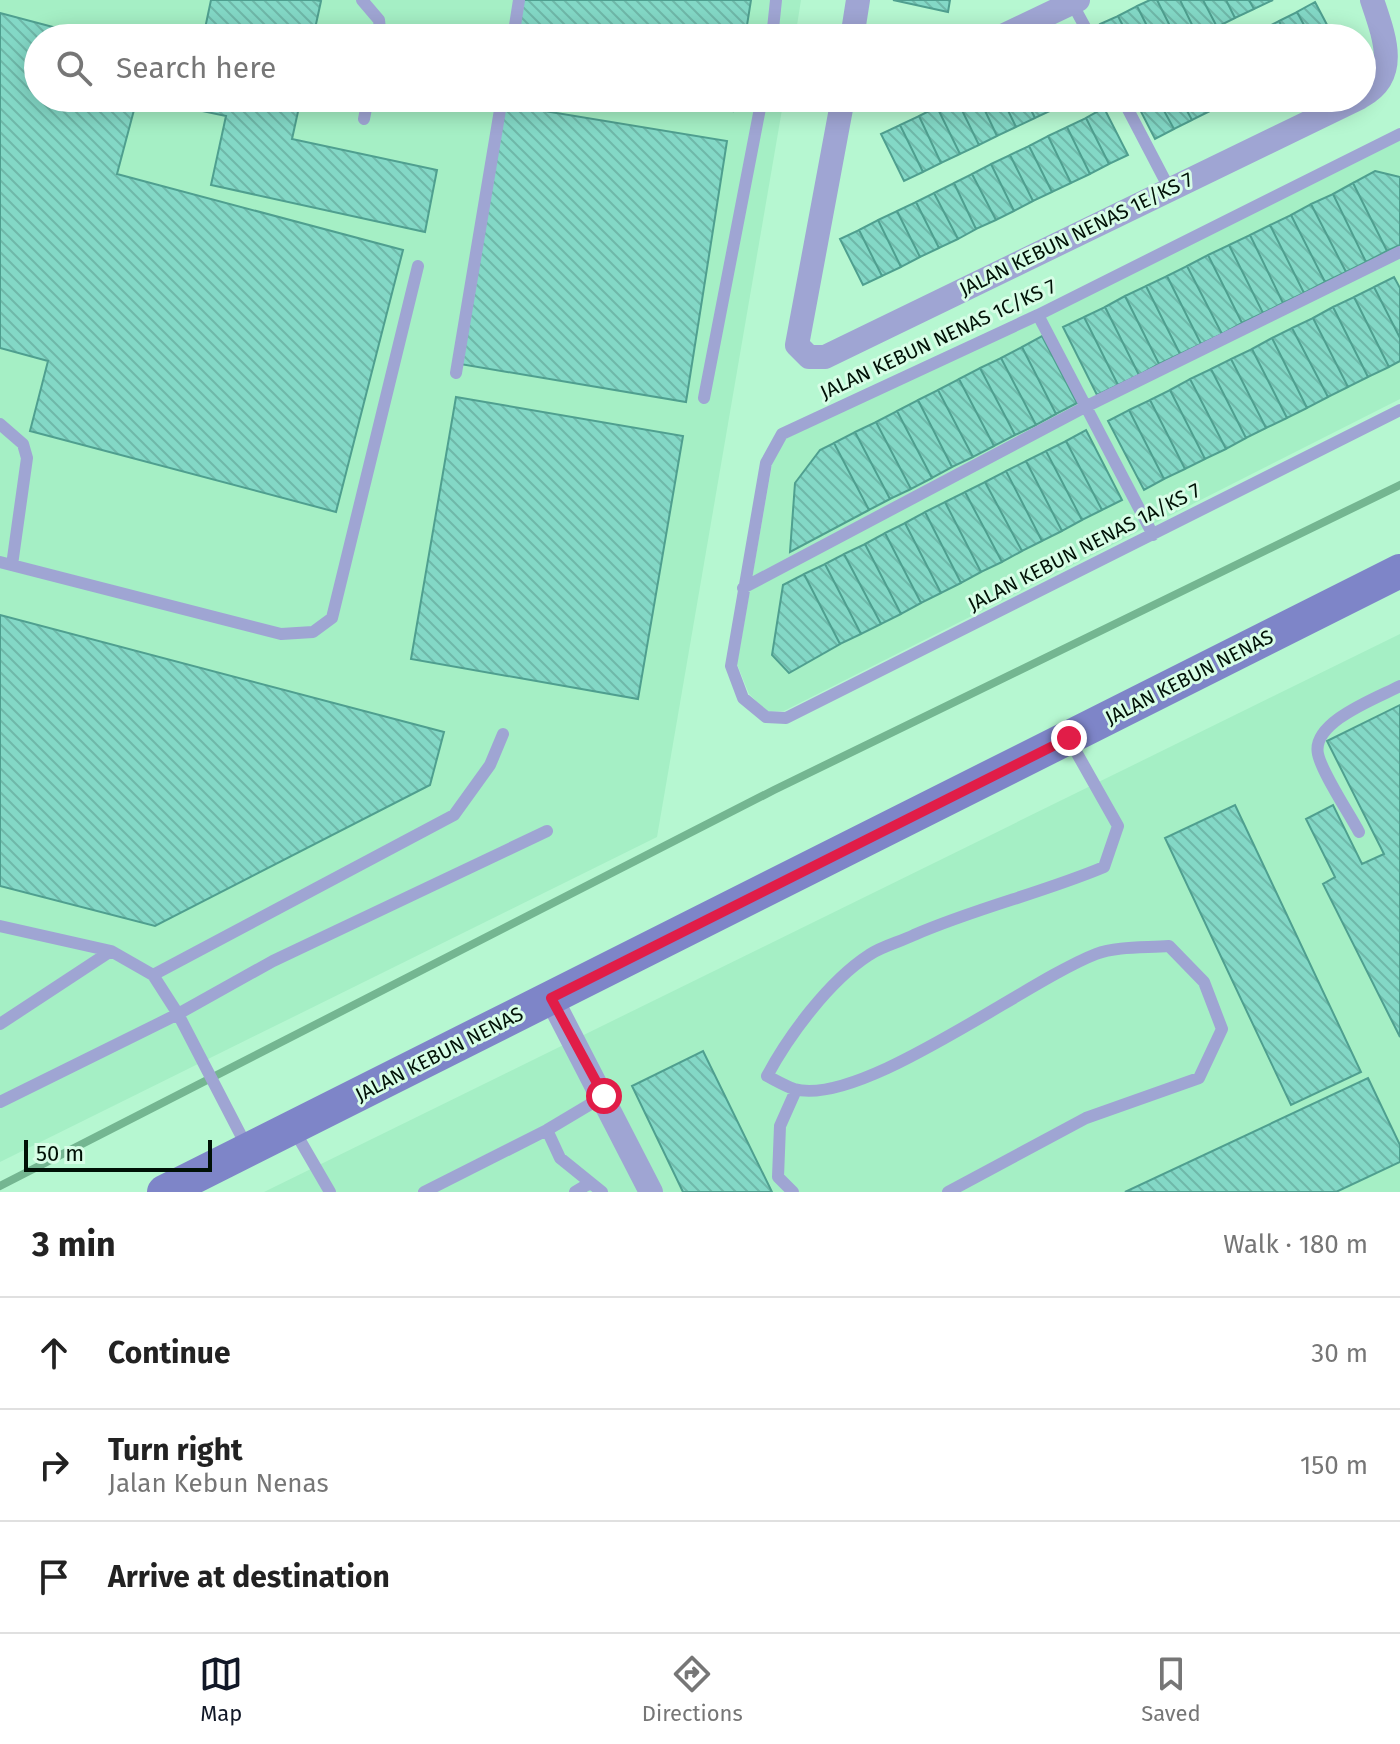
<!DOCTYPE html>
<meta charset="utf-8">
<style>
:root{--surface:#fff;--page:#f2f2f2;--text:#222;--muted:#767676;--line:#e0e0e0;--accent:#111827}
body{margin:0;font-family:"Fira Sans",sans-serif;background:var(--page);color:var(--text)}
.scale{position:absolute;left:24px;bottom:20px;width:188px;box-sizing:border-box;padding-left:8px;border:4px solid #001106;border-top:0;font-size:22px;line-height:28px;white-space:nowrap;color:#001106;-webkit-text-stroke:6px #d7fde6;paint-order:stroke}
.stop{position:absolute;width:24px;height:24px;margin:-18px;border:6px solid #e11d48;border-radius:50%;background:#fff}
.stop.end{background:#e11d48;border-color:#fff;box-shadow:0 2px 8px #0008}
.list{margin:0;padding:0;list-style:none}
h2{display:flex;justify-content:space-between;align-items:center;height:104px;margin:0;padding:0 32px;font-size:34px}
h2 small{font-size:26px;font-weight:400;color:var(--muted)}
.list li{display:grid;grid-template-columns:52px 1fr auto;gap:24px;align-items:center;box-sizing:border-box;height:112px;padding:0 32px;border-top:2px solid var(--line)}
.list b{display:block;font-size:30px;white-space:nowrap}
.list p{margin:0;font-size:26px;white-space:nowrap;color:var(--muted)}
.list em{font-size:26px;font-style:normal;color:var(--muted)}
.icon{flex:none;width:44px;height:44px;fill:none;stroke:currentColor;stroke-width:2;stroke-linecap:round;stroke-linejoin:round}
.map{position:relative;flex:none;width:1400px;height:1192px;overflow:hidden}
.search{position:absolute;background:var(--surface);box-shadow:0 4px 20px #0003;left:24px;right:24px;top:24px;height:88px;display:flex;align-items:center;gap:20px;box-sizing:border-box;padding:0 28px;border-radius:44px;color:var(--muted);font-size:30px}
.sheet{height:440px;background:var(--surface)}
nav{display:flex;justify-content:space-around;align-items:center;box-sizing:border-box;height:112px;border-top:2px solid var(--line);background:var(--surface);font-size:22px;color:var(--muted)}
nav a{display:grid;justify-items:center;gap:4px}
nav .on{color:var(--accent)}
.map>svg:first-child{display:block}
</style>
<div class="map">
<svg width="1400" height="1192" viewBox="0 0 1400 1192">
<defs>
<pattern id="building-back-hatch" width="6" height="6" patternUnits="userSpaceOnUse" patternTransform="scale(2)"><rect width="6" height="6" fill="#83d8c6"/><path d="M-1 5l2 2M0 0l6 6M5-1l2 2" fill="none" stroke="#6fb8a9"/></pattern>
</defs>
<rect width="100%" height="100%" fill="#b6f7d1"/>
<path fill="#a5efc5" d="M 0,0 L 801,0 L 795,38 L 38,38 L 38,98 L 784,98 L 657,837 L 0,1162 Z
M 1400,140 L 1400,399 L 784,711 L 767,711 L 749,694 L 737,664 L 773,459 L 783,440 Z
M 1400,634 L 1400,1192 L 264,1192 Z"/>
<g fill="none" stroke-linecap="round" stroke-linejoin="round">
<path stroke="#74b691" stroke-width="8" d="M 0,1186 L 774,790 L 1400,485"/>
</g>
<path fill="url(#building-back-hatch)" stroke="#4f9f8f" stroke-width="2" d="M 211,0 L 315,0 L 321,1 L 313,38 L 203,38 Z
M 517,0 L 751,0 L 745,38 L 511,38 Z
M 893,0 L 950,0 L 948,12 Z
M 1150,0 L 1157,0 L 1176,38 L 1153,38 L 1137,6 Z
M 1157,0 L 1180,0 L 1198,37 L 1176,38 Z
M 1180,0 L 1203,0 L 1217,27 L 1198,37 Z
M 1203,0 L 1226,0 L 1235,18 L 1217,27 Z
M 1226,0 L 1249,0 L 1254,9 L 1235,18 Z
M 1249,0 L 1273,0 L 1254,9 Z
M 1315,2 L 1334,38 L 1311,38 L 1297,12 Z
M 1137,6 L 1153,38 L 1129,38 L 1118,16 Z
M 1297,12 L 1311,38 L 1288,38 L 1279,21 Z
M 0,13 L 87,36 L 38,38 L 38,98 L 92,98 L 134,110 L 117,174 L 403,250 L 336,512 L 30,431 L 48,361 L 0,348 Z
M 1118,16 L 1129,38 L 1106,38 L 1100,24 Z
M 1279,21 L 1288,38 L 1264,38 L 1260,31 Z
M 190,98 L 301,98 L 292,139 L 437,170 L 425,232 L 211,185 L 226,116 L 188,108 Z
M 654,98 L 735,98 L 733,111 Z
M 956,98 L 979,145 L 960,154 L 937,107 Z
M 956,98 L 979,98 L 997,136 L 979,145 Z
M 979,98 L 1002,98 L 1016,127 L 997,136 Z
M 1002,98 L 1025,98 L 1035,118 L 1016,127 Z
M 1025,98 L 1048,98 L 1054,109 L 1035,118 Z
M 1048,98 L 1071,98 L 1072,100 L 1054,109 Z
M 1134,98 L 1157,98 L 1174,129 L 1155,139 Z
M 1157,98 L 1180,98 L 1192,120 L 1174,129 Z
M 1180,98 L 1203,98 L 1210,111 L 1192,120 Z
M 1203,98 L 1227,98 L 1228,101 L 1210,111 Z
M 502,104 L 727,141 L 686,402 L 460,364 Z
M 937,107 L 960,154 L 941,163 L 919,116 Z
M 1104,108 L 1128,155 L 1109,164 L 1086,118 Z
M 919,116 L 941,163 L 923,172 L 900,125 Z
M 1086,118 L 1109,164 L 1090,174 L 1067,127 Z
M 900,125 L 923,172 L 904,181 L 881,134 Z
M 1067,127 L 1090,174 L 1071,183 L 1048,136 Z
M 1048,136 L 1071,183 L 1052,192 L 1029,146 Z
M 1029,146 L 1052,192 L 1033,201 L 1010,155 Z
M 1010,155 L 1033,201 L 1014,211 L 991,164 Z
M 991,164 L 1014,211 L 996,220 L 972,174 Z
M 1375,171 L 1400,177 L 1400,245 L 1387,251 L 1353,183 Z
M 972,174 L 996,220 L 976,229 L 954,183 Z
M 954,183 L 976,229 L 958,239 L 934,193 Z
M 1353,183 L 1387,251 L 1366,262 L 1333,194 Z
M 934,193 L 958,239 L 939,248 L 916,202 Z
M 1333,194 L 1366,262 L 1346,272 L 1311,204 Z
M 916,202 L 939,248 L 920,257 L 897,211 Z
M 1311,204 L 1346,272 L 1325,282 L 1291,215 Z
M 897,211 L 920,257 L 901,267 L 878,220 Z
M 1291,215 L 1325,282 L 1304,293 L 1270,225 Z
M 878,220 L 901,267 L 882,276 L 859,230 Z
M 1270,225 L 1304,293 L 1283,303 L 1250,235 Z
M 859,230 L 882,276 L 863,285 L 840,239 Z
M 1250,235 L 1283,303 L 1263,313 L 1229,245 Z
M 1229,245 L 1263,313 L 1242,323 L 1208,255 Z
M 1208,255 L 1242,323 L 1222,334 L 1187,266 Z
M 1187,266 L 1222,334 L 1201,344 L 1167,276 Z
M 1167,276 L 1201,344 L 1180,354 L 1146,286 Z
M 1394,277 L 1400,288 L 1400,338 L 1374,287 Z
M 1146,286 L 1180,354 L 1159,364 L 1125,296 Z
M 1374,287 L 1400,338 L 1400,361 L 1389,367 L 1354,297 Z
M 1125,296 L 1159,364 L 1139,375 L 1105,307 Z
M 1354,297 L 1389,367 L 1368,377 L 1333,307 Z
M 1105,307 L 1139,375 L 1118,385 L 1084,317 Z
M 1333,307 L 1368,377 L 1348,387 L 1313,318 Z
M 1084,317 L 1118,385 L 1097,395 L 1063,327 Z
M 1313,318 L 1348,387 L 1328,397 L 1292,328 Z
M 1292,328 L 1328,397 L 1307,408 L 1272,338 Z
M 1042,336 L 1077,403 L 1056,414 L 1022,347 Z
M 1272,338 L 1307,408 L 1287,418 L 1252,349 Z
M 1022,347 L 1056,414 L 1036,425 L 1001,358 Z
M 1252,349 L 1287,418 L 1266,428 L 1231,359 Z
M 1001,358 L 1036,425 L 1015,435 L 980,368 Z
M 1231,359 L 1266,428 L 1246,438 L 1211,369 Z
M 980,368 L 1015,435 L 994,446 L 959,379 Z
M 1211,369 L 1246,438 L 1226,449 L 1190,379 Z
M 959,379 L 994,446 L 973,457 L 938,390 Z
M 1190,379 L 1226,449 L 1205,459 L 1170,390 Z
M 938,390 L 973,457 L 952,467 L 918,400 Z
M 1170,390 L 1205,459 L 1185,469 L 1150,400 Z
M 456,397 L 683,436 L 638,699 L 411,659 Z
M 918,400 L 952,467 L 932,478 L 897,411 Z
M 1150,400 L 1185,469 L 1164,479 L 1129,410 Z
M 1129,410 L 1164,479 L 1144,490 L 1108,421 Z
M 897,411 L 932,478 L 911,489 L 876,422 Z
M 876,422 L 911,489 L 890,499 L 855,432 Z
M 1086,430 L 1122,500 L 1102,510 L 1066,441 Z
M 855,432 L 890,499 L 869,510 L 834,443 Z
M 1066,441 L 1102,510 L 1082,520 L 1046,451 Z
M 834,443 L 869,510 L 790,552 L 795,483 L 820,450 Z
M 1046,451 L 1082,520 L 1062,531 L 1026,461 Z
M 1026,461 L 1062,531 L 1042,541 L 1006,471 Z
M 1006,471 L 1042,541 L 1022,551 L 985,482 Z
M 985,482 L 1022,551 L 1002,562 L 965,492 Z
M 965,492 L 1002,562 L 981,572 L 945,502 Z
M 945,502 L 981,572 L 961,583 L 925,512 Z
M 925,512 L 961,583 L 941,593 L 905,523 Z
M 905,523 L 941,593 L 921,603 L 885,533 Z
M 885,533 L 921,603 L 901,614 L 865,544 Z
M 865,544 L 901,614 L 881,624 L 844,554 Z
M 844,554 L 881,624 L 861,634 L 825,564 Z
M 825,564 L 861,634 L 840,644 L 804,574 Z
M 804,574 L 840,644 L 789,673 L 772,655 L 783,585 Z
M 0,615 L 444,732 L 430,785 L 155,926 L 0,886 Z
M 1400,705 L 1400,1037 L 1323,884 L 1335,877 L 1306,819 L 1333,805 L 1362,864 L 1384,854 L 1327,741 Z
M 1235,805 L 1361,1072 L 1291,1105 L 1165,838 Z
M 703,1051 L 772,1192 L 683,1192 L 632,1086 Z
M 1368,1078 L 1400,1145 L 1400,1162 L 1336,1192 L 1125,1192 Z"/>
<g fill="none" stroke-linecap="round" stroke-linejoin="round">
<path stroke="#9fa5d3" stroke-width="12" d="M 362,0 L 379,20 L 381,38
M 1072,3 L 1091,38
M 513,38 L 519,0
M 772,38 L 776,0
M 1122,98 L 1169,188
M 364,119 L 368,98
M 1400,134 L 1038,315 L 782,434 L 766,463 L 731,666 L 743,698 L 766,717 L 786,718 L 1400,410
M 1038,315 L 1153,535
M 456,373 L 502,98
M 704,398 L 762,98
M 0,424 L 23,444 L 27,458 L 12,565
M 0,562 L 281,634 L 313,632 L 332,618 L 418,266
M 743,588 L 1085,407 L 1400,252
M 1359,832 C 1349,813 1322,773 1318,754 C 1311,722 1377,698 1400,686
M 0,926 L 111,951
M 153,975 L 454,815 L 490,765 L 503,734
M 0,1024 L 111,951 L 153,975 L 178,1014 L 0,1102
M 294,1130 L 330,1192
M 547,1130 L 560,1158 L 602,1192
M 247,1147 L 178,1014 L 273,961 L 547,831
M 424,1192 L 547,1130 L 604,1096
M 575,1192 L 590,1183
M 793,1192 L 778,1177 L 780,1126 L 796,1090
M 948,1192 L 1086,1118 L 1199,1078 L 1222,1029 L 1204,982 L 1169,946 C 1147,948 1117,946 1096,954 C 1026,981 861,1108 794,1089 C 785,1086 775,1080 767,1076 C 789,1035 829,981 869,955 C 882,946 900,942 914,935 C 976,908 1042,893 1104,867 L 1118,826 L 1070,741"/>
<path stroke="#9fa5d3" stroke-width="24" d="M 852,38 L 858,0
M 998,38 L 1078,0
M 1362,96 C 1400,75 1384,36 1372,0
M 843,98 L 797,345 L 809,357 L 825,357 L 1359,98
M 551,998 L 651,1192"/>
<path stroke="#7e85c8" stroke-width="34" d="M 164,1192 L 1400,571"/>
</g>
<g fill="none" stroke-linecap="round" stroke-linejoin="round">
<path stroke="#e11d48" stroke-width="10" d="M 604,1096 L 551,998 L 1069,738"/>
</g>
<g text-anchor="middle" stroke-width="6" stroke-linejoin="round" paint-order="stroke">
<g font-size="20" fill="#001106" stroke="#d7fde6">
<text transform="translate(1076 234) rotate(-26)" y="7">JALAN KEBUN NENAS 1E/KS 7</text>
<text transform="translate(938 339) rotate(-25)" y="7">JALAN KEBUN NENAS 1C/KS 7</text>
<text transform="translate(1084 547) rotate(-27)" y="7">JALAN KEBUN NENAS 1A/KS 7</text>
<text transform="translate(1189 677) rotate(-27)" y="7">JALAN KEBUN NENAS</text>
<text transform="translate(439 1054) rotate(-27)" y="7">JALAN KEBUN NENAS</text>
</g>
</g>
</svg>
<div class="scale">50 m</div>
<div class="stop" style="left:604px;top:1096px"></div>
<div class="stop end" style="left:1069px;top:738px"></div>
<div class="search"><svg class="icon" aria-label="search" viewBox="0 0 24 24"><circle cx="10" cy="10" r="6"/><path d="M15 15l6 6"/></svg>Search here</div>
</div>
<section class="sheet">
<h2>3 min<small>Walk · 180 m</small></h2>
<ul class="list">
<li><svg class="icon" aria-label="ahead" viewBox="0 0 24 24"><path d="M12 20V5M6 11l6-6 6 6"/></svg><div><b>Continue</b></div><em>30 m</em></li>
<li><svg class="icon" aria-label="right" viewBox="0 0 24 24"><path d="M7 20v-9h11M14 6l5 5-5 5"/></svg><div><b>Turn right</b><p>Jalan Kebun Nenas</p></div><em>150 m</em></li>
<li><svg class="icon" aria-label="arrive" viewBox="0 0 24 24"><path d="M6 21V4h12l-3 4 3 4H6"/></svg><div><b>Arrive at destination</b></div></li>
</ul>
</section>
<nav>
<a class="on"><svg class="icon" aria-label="map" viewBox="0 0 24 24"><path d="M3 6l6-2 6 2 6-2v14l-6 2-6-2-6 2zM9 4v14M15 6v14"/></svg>Map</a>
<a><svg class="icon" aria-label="directions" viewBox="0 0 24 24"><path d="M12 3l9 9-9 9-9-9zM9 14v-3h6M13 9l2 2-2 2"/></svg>Directions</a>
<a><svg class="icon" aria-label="saved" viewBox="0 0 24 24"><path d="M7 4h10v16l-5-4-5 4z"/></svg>Saved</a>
</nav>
